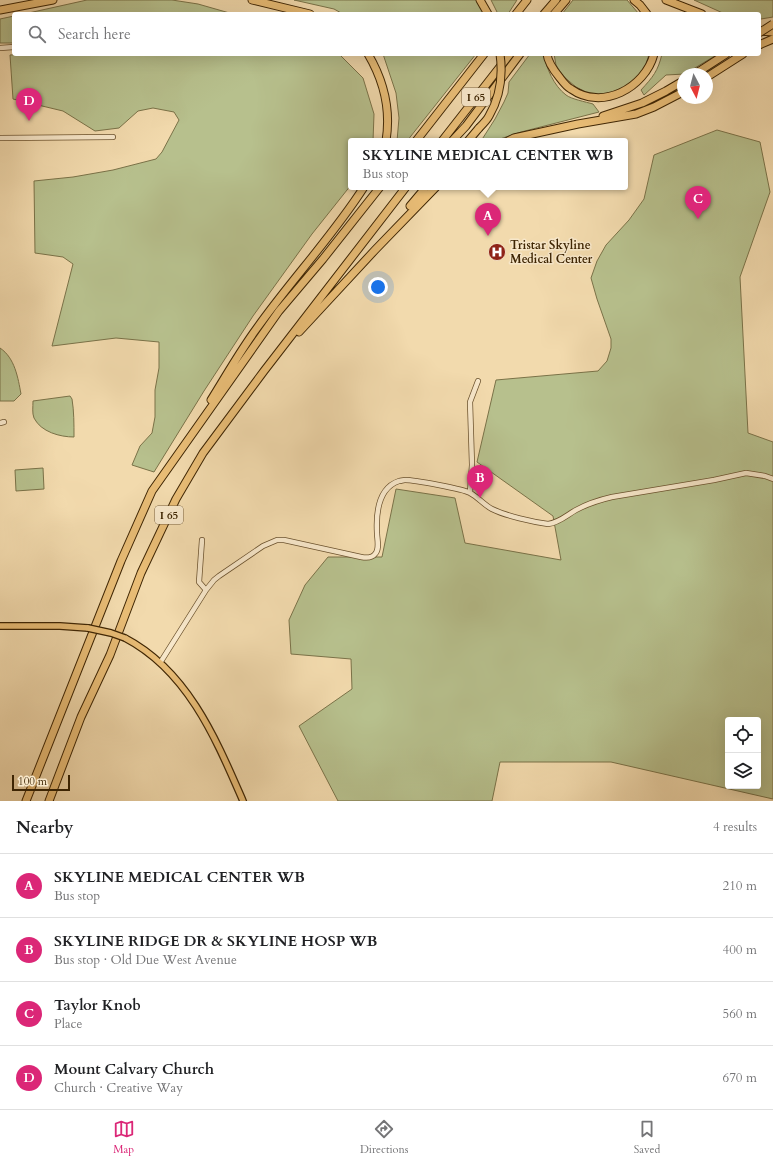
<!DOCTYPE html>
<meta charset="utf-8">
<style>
:root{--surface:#fff;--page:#f6f6f6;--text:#202124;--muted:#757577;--line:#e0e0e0;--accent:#db2777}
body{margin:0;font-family:Cardo,serif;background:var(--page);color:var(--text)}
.controls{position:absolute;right:12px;bottom:12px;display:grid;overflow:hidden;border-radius:4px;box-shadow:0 4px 16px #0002}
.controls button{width:36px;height:36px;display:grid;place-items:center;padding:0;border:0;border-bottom:1px solid var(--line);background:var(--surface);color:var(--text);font:20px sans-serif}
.compass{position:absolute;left:677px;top:68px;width:36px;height:36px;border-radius:50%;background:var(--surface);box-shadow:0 4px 16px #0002;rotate:173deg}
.scale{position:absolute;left:12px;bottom:10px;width:58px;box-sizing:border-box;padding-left:4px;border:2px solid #3e2503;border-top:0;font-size:11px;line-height:14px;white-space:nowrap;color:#3e2503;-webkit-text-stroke:3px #f7e7ca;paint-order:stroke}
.you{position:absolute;left:378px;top:287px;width:14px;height:14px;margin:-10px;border:3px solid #fff;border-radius:50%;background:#1a73e8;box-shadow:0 0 0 6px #1a73e833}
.badge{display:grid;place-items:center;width:26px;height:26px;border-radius:50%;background:var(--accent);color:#fff;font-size:13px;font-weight:700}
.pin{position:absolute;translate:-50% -33px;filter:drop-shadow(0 1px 2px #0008)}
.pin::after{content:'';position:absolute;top:21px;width:14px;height:12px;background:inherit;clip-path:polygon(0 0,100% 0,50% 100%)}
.popup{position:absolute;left:348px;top:138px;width:280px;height:52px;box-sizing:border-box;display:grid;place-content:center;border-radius:4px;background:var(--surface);filter:drop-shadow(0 1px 3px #0005);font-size:13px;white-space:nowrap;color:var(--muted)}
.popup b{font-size:15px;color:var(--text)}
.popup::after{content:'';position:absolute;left:50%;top:100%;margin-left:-8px;border:8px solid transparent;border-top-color:var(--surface)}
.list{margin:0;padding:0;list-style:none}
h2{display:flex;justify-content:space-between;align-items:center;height:52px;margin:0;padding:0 16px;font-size:17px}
h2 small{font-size:13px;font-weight:400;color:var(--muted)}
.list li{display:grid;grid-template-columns:26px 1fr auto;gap:12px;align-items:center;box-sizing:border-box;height:64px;padding:0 16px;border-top:1px solid var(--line)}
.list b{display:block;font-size:15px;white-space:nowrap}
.list p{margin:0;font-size:13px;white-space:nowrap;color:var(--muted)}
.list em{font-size:13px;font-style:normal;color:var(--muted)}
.icon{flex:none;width:22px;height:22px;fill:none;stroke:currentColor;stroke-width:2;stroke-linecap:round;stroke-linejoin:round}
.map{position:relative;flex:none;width:773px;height:801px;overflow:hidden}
.search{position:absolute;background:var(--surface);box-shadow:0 4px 16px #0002;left:12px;right:12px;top:12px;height:44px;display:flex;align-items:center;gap:10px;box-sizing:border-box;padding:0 14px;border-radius:4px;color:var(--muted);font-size:15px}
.sheet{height:308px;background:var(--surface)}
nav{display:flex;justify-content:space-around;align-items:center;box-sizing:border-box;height:56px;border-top:1px solid var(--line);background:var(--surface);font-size:11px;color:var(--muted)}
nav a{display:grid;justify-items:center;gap:2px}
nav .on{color:var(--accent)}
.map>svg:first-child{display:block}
</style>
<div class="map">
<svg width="773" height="801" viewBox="0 0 773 801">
<rect width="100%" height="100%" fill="#f2daad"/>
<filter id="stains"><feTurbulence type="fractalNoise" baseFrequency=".005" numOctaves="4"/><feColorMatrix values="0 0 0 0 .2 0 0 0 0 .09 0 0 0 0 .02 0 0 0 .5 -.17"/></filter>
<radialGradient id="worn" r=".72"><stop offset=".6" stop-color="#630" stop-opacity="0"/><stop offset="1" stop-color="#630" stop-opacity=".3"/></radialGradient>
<path fill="#b7c08d" stroke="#7a7248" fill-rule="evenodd" d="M 87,0 L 172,0 L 198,4 L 233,14 L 24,14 Z
M 294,0 L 477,0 L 486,14 L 343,14 L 334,9 Z
M 491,0 L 517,0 L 508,14 L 498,14 Z
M 573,0 L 627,0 L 639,14 L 562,14 Z
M 694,0 L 773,0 L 773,17 L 761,19 L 759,19 L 759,14 L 725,14 Z
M 14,16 L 14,43 L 0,43 L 0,19 Z
M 25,54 L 339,54 L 363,78 L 374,114 L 373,141 L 351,141 L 351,185 L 312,234 L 253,316 L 204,391 L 154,472 L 132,465 L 140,446 L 152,433 L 155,417 L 155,390 L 159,368 L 159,342 L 116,338 L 52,346 L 73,264 L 63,257 L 35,253 L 34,181 L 73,177 L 113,170 L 156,159 L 162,152 L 179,120 L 174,112 L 153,108 L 138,111 L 119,128 L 95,131 L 63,111 L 13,99 L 10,55 Z
M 383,54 L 476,54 L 407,141 L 397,141 L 399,118 L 396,93 Z
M 530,54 L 544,54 C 546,68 554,86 566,95 C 571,99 586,102 593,104 L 599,112 L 521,132 L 494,141 L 481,141 L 495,119 L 504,102 L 508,93 L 509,82 Z
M 554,54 L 649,54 L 645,68 L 639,78 L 625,89 L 600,95 L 588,93 L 576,87 L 563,76 L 556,65 Z
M 662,54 L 718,54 L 685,74 L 666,75 L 644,95 L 641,90 C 653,77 658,71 662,54 Z
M 717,130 L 760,142 L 770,192 L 740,277 L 748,433 L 773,442 L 773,799 L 611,762 L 500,762 L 492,801 L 338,801 L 299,726 L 352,689 L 351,659 L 291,654 L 289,620 L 305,585 L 328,557 L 382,557 L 396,489 L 455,498 L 465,543 L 561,560 L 553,516 L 477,462 L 496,380 L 598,371 L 607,361 L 611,348 L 611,339 L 597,299 L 591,278 L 597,261 L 606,245 L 629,220 L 644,199 L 654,155 ZM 728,720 L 758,720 L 758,786 L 728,786 Z
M 0,348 C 15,358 18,378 21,394 L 14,401 L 0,401 Z
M 70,396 L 72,399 C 74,411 74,424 74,437 C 60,437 41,432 34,418 C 32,413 33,407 33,401 Z
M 43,468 L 44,489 L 16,491 L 15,470 Z"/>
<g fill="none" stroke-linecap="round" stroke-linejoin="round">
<g stroke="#6b522e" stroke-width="6">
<path id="minor" d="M 0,48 L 14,47
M 0,138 L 113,137
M 0,423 L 4,422
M 470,492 L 472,465 L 470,402 L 478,381
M 202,540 L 199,582 L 206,590
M 160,663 L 206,590 L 214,580 L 219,576 L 263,546 L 277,540 L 284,540 L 361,557 C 366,558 372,558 375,554 C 380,549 377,539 377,533 C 376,515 378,488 399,481 C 401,481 403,480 405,480 C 414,480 464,489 470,493 C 478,497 484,505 492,509 C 506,516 533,522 548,524 C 559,523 567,515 576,510 C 587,504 599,500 612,497 L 714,480 L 746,473 L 765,476 L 773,479"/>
</g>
<g stroke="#3e2503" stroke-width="8">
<path id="major" d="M 0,626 L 60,626 L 88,628
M 125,638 C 188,671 216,739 243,801"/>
</g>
<g stroke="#3e2503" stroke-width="9">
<path id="highway" d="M 252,0 L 310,14
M 480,0 L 488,14
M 634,0 L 640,5 L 647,14
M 666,0 L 702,14
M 0,10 L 53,0
M 516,14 L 527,0
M 544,14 L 556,0
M 554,14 L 566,0
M 759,31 L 773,32
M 759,45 L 773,39
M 368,54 C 384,81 391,110 386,141
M 547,54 C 548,63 555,72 560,78 C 563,82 567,87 571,89 C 602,111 645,88 654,54
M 695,74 L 726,54
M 707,77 L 743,54
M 603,116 L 642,103 L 666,91 L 683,81
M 416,141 L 484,54
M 442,141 L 510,54
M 452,141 L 466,126 L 520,54
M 468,141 L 479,128
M 508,141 L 514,138 L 578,124 L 636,114 L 654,107 L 683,92
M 410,206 L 426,187
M 299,332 L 375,250 L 436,187
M 211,400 C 226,376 240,351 257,328 C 291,280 332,237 364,187
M 26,801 L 121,561 L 152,491 L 279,311 L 323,259 L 380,187
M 49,801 L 81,717 L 110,655 L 141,573 L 176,499 L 203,453 L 264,371 L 406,187"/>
</g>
<use href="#minor" stroke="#f7e7ca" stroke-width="4.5"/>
<use href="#major" stroke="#e9bd76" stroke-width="5.5"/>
<use href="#highway" stroke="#e9bd76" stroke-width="7"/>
<g stroke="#3e2503" stroke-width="8" stroke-linecap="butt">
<path id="major-bridge" d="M 88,628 L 111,633 L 125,638"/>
</g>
<g stroke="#3e2503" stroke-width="9" stroke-linecap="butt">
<path id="highway-bridge" d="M 759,33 L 773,24
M 479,128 C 483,124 487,120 489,116 C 500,97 503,75 500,54"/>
</g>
<use href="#major-bridge" stroke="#e9bd76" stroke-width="5.5"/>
<use href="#highway-bridge" stroke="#e9bd76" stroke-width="7"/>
</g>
<defs>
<g id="hospital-disc" transform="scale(0.9)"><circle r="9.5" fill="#8f2418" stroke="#f7e7ca"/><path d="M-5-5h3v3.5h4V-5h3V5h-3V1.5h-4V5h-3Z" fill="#fff"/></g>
</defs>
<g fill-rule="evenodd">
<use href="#hospital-disc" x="497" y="252"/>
</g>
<g text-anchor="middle" stroke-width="3" stroke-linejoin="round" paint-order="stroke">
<g fill="#f7e7ca" stroke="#765f3f" stroke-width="1">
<rect x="462" y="88" width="28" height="18" rx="3"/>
<rect x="155" y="506" width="28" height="18" rx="3"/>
</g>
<g font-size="11" font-weight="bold" fill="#3e2503">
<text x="476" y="101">I 65</text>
<text x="169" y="519">I 65</text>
</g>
<g font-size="12" font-weight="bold" fill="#3e2503" stroke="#f7e7ca" text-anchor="start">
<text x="510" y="249">Tristar Skyline<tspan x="510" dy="14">Medical Center</tspan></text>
</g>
</g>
<rect width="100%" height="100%" filter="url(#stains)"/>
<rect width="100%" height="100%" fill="url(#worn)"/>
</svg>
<div class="controls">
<button><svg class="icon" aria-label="locate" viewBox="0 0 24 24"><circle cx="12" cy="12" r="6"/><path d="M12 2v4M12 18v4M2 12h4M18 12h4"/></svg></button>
<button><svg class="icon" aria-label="layers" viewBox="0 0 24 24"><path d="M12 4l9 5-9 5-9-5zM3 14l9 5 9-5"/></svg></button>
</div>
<svg class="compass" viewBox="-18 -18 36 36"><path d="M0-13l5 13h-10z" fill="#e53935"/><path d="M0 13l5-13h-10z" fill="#757577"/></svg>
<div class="scale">100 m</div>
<div class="you"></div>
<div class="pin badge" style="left:488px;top:236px">A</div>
<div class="popup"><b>SKYLINE MEDICAL CENTER WB</b>Bus stop</div>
<div class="pin badge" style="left:480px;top:498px">B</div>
<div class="pin badge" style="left:698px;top:219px">C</div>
<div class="pin badge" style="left:29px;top:121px">D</div>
<div class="search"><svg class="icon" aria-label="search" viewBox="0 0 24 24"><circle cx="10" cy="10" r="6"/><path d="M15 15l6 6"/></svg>Search here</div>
</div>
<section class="sheet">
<h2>Nearby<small>4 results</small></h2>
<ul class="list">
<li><span class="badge">A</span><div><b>SKYLINE MEDICAL CENTER WB</b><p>Bus stop</p></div><em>210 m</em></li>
<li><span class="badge">B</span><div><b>SKYLINE RIDGE DR &amp; SKYLINE HOSP WB</b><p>Bus stop · Old Due West Avenue</p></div><em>400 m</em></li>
<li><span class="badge">C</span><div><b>Taylor Knob</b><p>Place</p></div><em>560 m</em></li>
<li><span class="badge">D</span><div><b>Mount Calvary Church</b><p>Church · Creative Way</p></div><em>670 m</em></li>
</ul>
</section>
<nav>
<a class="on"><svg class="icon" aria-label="map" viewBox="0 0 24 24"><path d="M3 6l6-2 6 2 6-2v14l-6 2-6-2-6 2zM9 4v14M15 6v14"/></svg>Map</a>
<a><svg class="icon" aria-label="directions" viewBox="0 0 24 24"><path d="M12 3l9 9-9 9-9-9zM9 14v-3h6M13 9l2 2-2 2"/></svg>Directions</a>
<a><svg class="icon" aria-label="saved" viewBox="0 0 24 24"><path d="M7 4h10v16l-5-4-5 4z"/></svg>Saved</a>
</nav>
